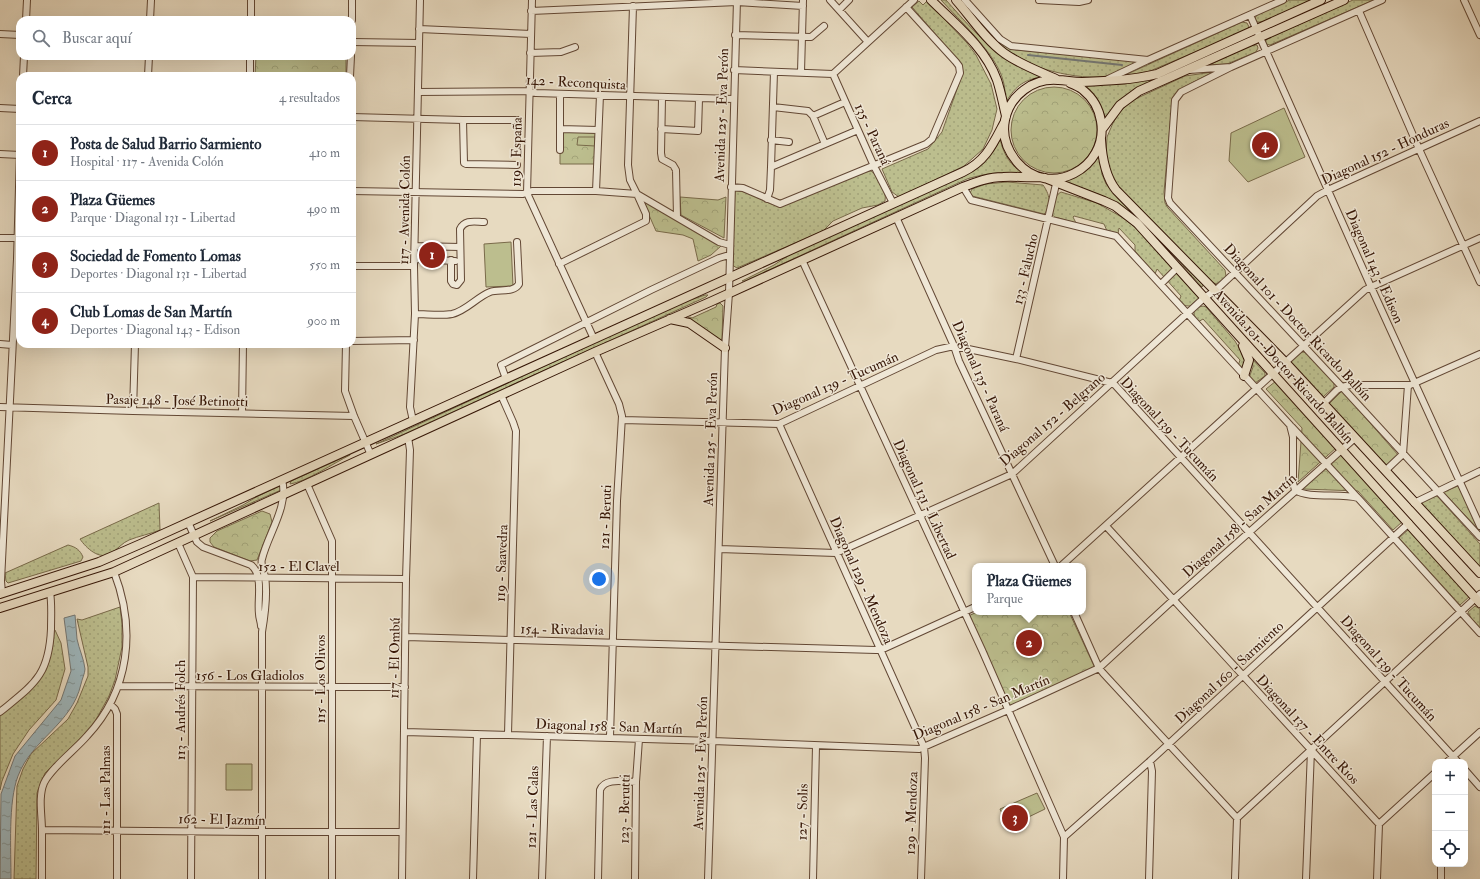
<!DOCTYPE html>
<html lang="es">
<meta charset="utf-8">
<style>
:root{--surface:#fff;--page:#f6f6f7;--text:#1f2937;--muted:#747a83;--line:#e0e1e3;--accent:#8f2418}
body{margin:0;font-family:"IM FELL Double Pica",serif;background:var(--page);color:var(--text)}
.controls{position:absolute;right:12px;bottom:12px;display:grid;overflow:hidden;border-radius:8px;box-shadow:0 4px 16px #0002}
.controls button{width:36px;height:36px;display:grid;place-items:center;padding:0;border:0;border-bottom:1px solid var(--line);background:var(--surface);color:var(--text);font:20px sans-serif}
.you{position:absolute;left:599px;top:579px;width:14px;height:14px;margin:-10px;border:3px solid #fff;border-radius:50%;background:#1a73e8;box-shadow:0 0 0 6px #1a73e833}
.badge{display:grid;place-items:center;width:26px;height:26px;border-radius:50%;background:var(--accent);color:#fff;font-size:13px;font-weight:700}
.pin{position:absolute;translate:-50% -50%;border:2px solid #fff;box-shadow:0 1px 4px #0006}
.popup{position:absolute;left:972px;top:563px;width:114px;height:52px;box-sizing:border-box;display:grid;place-content:center;border-radius:8px;background:var(--surface);filter:drop-shadow(0 1px 3px #0005);font-size:13px;white-space:nowrap;color:var(--muted)}
.popup b{font-size:15px;color:var(--text)}
.popup::after{content:'';position:absolute;left:50%;top:100%;margin-left:-8px;border:8px solid transparent;border-top-color:var(--surface)}
.list{margin:0;padding:0;list-style:none}
h2{display:flex;justify-content:space-between;align-items:center;height:52px;margin:0;padding:0 16px;font-size:17px}
h2 small{font-size:13px;font-weight:400;color:var(--muted)}
.list li{display:grid;grid-template-columns:26px 1fr auto;gap:12px;align-items:center;box-sizing:border-box;height:56px;padding:0 16px;border-top:1px solid var(--line)}
.list b{display:block;font-size:15px;white-space:nowrap}
.list p{margin:0;font-size:13px;white-space:nowrap;color:var(--muted)}
.list em{font-size:13px;font-style:normal;color:var(--muted)}
.icon{flex:none;width:22px;height:22px;fill:none;stroke:currentColor;stroke-width:2;stroke-linecap:round;stroke-linejoin:round}
.map{position:relative;flex:none;width:1480px;height:879px;overflow:hidden}
.search{position:absolute;background:var(--surface);box-shadow:0 4px 16px #0002;left:16px;top:16px;width:340px;height:44px;display:flex;align-items:center;gap:10px;box-sizing:border-box;padding:0 14px;border-radius:12px;color:var(--muted);font-size:15px}
.panel{position:absolute;background:var(--surface);box-shadow:0 4px 16px #0002;left:16px;top:72px;width:340px;height:276px;border-radius:12px}
.map>svg:first-child{display:block}
</style>
<div class="map">
<svg width="1480" height="879" viewBox="0 0 1480 879">
<defs>
<pattern id="grass-dots" width="8" height="8" patternUnits="userSpaceOnUse"><rect width="8" height="8" fill="#bcbe8e"/><path d="M2 2h.1M6 6h.1" fill="none" stroke="#a2a379" stroke-width="1.8" stroke-linecap="round"/></pattern>
<pattern id="forest-crowns" width="20" height="18" patternUnits="userSpaceOnUse"><rect width="20" height="18" fill="#bcbe8e"/><path d="M2 6a3 3 0 1 1 6 0M12 15a3 3 0 1 1 6 0" fill="none" stroke="#a2a379"/></pattern>
<pattern id="water-ripples" width="26" height="14" patternUnits="userSpaceOnUse"><rect width="26" height="14" fill="#9db7be"/><path d="M2 4q2-2 4 0t4 0M15 11q2-2 4 0t4 0" fill="none" stroke="#819498"/></pattern>
</defs>
<rect width="100%" height="100%" fill="#e7dac0"/>
<filter id="stains"><feTurbulence type="fractalNoise" baseFrequency=".005" numOctaves="4"/><feColorMatrix values="0 0 0 0 .2 0 0 0 0 .09 0 0 0 0 .02 0 0 0 .5 -.17"/></filter>
<radialGradient id="worn" r=".72"><stop offset=".6" stop-color="#630" stop-opacity="0"/><stop offset="1" stop-color="#630" stop-opacity=".3"/></radialGradient>
<path fill="url(#grass-dots)" stroke="#796a4a" d="M 941,0 L 946,0 C 978,36 997,59 1044,77 C 1025,79 1016,85 1006,102 C 1005,93 1005,85 1002,77 C 993,51 960,21 941,0 Z
M 960,0 L 999,41 L 1006,47 L 1016,50 L 1133,61 L 1133,64 C 1125,67 1111,76 1102,77 C 1070,79 1019,66 996,43 C 983,29 972,14 960,0 Z
M 1290,0 L 1311,0 L 1263,22 L 1256,22 L 1254,19 L 1258,14 Z
M 1353,0 L 1374,0 L 1270,45 L 1266,44 L 1265,42 L 1267,39 Z
M 919,1 L 923,5 L 927,1 L 967,43 L 976,55 L 991,84 L 997,109 L 992,130 L 983,149 L 964,166 L 899,197 L 892,192 L 882,169 L 928,149 L 942,132 L 963,72 L 955,57 L 912,7 Z
M 1242,22 L 1247,23 L 1249,27 L 1245,31 L 1150,71 L 1123,76 Z
M 1249,37 L 1251,38 L 1115,107 L 1106,118 L 1096,97 L 1084,85 L 1125,84 L 1149,79 Z
M 1252,45 L 1257,45 L 1258,48 L 1256,52 L 1227,64 L 1209,65 Z
M 1213,72 L 1182,88 L 1172,103 L 1164,192 L 1165,203 L 1168,208 L 1225,270 L 1226,276 C 1222,280 1219,285 1213,283 L 1134,204 L 1111,179 L 1106,155 L 1107,137 L 1113,123 L 1119,113 L 1131,101 L 1185,76 Z
M 1000,139 C 1004,155 1010,166 1025,174 C 1005,171 986,173 967,179 L 745,281 L 742,281 L 774,265 L 789,255 L 965,175 C 980,166 993,156 1000,139 Z
M 1100,154 L 1102,174 L 1106,184 L 1121,202 L 1145,224 L 1203,285 L 1202,287 C 1177,260 1149,225 1119,205 C 1102,194 1081,188 1062,181 C 1078,177 1091,168 1100,154 Z
M 871,171 C 879,176 887,191 885,201 L 878,205 L 862,208 L 833,221 L 823,231 L 737,268 L 732,265 L 735,191 C 753,189 766,208 783,205 L 860,173 Z
M 1007,182 L 1043,185 C 1049,193 1053,206 1044,214 L 972,196 L 970,193 L 972,189 L 986,184 Z
M 1061,192 L 1097,203 L 1125,219 L 1138,230 L 1199,298 L 1190,306 C 1185,306 1181,305 1179,301 L 1181,296 L 1157,269 L 1155,274 L 1135,251 L 1135,245 L 1119,228 L 1118,234 L 1107,231 L 1104,224 L 1074,216 L 1073,217 L 1076,223 L 1055,217 L 1052,215 C 1054,206 1053,196 1061,192 Z
M 705,295 L 708,295 L 706,297 L 402,435 L 376,444 L 679,304 Z
M 1203,306 L 1206,307 L 1235,341 L 1246,360 L 1244,369 L 1241,369 L 1238,366 L 1240,360 L 1203,319 L 1198,322 L 1194,315 L 1194,311 L 1199,307 Z
M 1303,352 L 1306,353 L 1334,382 L 1334,387 L 1324,396 L 1323,397 L 1291,363 L 1291,361 L 1300,353 Z
M 1252,359 L 1265,373 L 1265,376 L 1255,383 L 1252,382 L 1249,378 L 1253,367 Z
M 350,454 L 350,455 C 334,463 306,482 290,484 L 291,481 Z
M 281,485 L 281,490 L 210,521 L 243,505 L 258,496 Z
M 1435,495 L 1438,497 L 1480,544 L 1480,568 L 1420,504 L 1421,501 Z
M 159,503 L 160,530 C 150,534 139,536 129,540 C 122,543 118,549 111,553 C 100,561 86,548 80,539 Z
M 1409,529 L 1470,596 L 1460,605 L 1399,538 Z
M 68,545 C 76,547 80,550 83,557 L 81,561 L 8,583 L 6,581 L 5,573 Z
M 1475,606 L 1480,609 L 1480,628 L 1471,618 L 1468,612 Z
M 120,607 L 122,624 L 122,647 L 115,680 L 109,696 L 92,727 L 45,773 L 37,793 L 36,879 L 14,879 L 17,786 L 23,769 L 31,754 L 68,719 L 77,703 L 88,676 L 88,667 L 77,619 L 82,620 Z
M 54,630 L 55,630 L 61,643 L 65,669 L 56,700 L 29,730 L 13,754 L 2,781 L 0,790 L 0,715 C 32,687 52,677 54,630 Z"/>
<path fill="url(#forest-crowns)" stroke="#796a4a" d="M 256,56 L 346,56 L 346,76 L 255,76 Z
M1011 130a43 43 0 1 1 86 0a43 43 0 1 1-86 0Z
M 560,129 L 598,130 L 597,164 L 560,164 Z
M 680,197 L 718,200 L 726,197 L 724,238 L 681,215 Z
M 642,199 L 721,246 L 711,255 L 698,261 L 693,239 L 683,235 L 656,231 Z
M 720,303 L 723,306 L 722,339 L 720,340 L 688,320 L 688,318 L 690,317 L 692,318 L 716,307 L 717,304 Z
M 1276,381 L 1337,447 L 1298,482 L 1302,428 L 1266,389 Z
M 1342,391 L 1399,456 L 1387,466 L 1329,404 Z
M 1342,454 L 1402,522 L 1393,530 L 1358,491 L 1303,489 Z
M 1460,485 L 1478,529 L 1443,492 Z
M 262,511 L 270,514 L 272,522 L 257,560 L 250,561 L 214,547 L 210,542 L 210,538 L 217,531 Z
M 977,612 L 1069,612 L 1095,668 L 1005,708 L 964,618 Z"/>
<path fill="#bcbe8e" stroke="#796a4a" d="M 1284,108 L 1305,157 L 1248,182 L 1229,161 L 1231,133 Z
M 578,137 L 595,137 L 595,146 L 577,145 Z
M 511,242 L 513,286 L 486,287 L 484,244 Z
M 226,764 L 252,764 L 252,790 L 226,790 Z
M 1037,793 L 1045,809 L 1008,827 L 1000,809 Z"/>
<path fill="url(#water-ripples)" stroke="#747774" d="M 75,615 C 76,623 76,631 77,639 C 79,649 84,659 85,669 C 85,673 82,679 81,684 C 72,724 32,739 18,776 C 8,802 11,850 11,879 L 0,879 L 1,794 L 15,756 L 61,700 L 71,671 L 64,618 Z"/>
<g fill="none" stroke-linecap="round" stroke-linejoin="round">
<path stroke="#747774" stroke-width="2" d="M 1028,55 L 1122,65"/>
<g stroke="#624734" stroke-width="8">
<path id="minor" d="M 532,0 L 527,193 L 594,339
M 830,0 L 868,42
M 965,0 L 1000,39 L 1011,46 L 1148,60
M 1039,0 L 1079,2 L 1088,0
M 1464,0 L 1480,35
M 633,6 L 628,165 L 630,180 L 637,194 L 719,242 L 730,245
M 839,10 L 849,0
M 531,11 L 737,2 L 803,6
M 1359,11 L 1419,149 L 1480,282
M 1250,15 L 1371,287 L 1480,526
M 26,20 L 27,0
M 150,20 L 151,0
M 251,20 L 251,0
M 352,20 L 352,0
M 419,29 L 531,34
M 0,34 L 20,35
M 735,35 L 811,37 L 824,26
M 352,42 L 419,43
M 530,53 L 561,52 L 575,47
M 1231,67 L 1181,92 L 1175,100 L 1168,198 L 1170,203 L 1342,387 L 1480,537
M 734,70 L 833,74 L 914,0
M 1189,70 L 1231,67 L 1382,0
M 801,72 L 803,0
M 833,74 L 874,166 L 893,203
M 23,76 L 24,56
M 148,76 L 149,56
M 250,76 L 250,56
M 350,76 L 351,56
M 1108,79 L 1148,60 L 1283,0
M 418,92 L 527,91 L 536,93 L 733,99
M 662,98 L 661,153 L 662,159 L 673,165 L 676,170 L 677,217
M 773,107 L 808,111 L 813,116 L 825,144
M 0,108 L 20,109
M 813,116 L 845,102
M 352,117 L 463,120 L 518,120
M 463,120 L 464,163 L 466,164 L 517,165
M 560,129 L 598,130
M 661,129 L 698,131 L 699,99
M 771,140 L 789,142
M 560,150 L 560,94
M 0,154 L 20,155
M 771,167 L 774,72
M 731,187 L 743,188 L 780,204 L 926,144 L 932,139 L 960,73 L 959,66 L 956,62 L 906,7
M 963,187 L 971,200 L 1116,236 L 1290,425 L 1293,437 L 1293,483 L 1295,490 C 1308,499 1341,493 1358,498 L 1480,633
M 352,191 L 523,194 L 532,191 L 596,191 L 637,194 L 646,214 L 646,221 L 559,264
M 596,191 L 600,95
M 767,199 L 770,190 L 771,167 L 858,130
M 896,217 L 954,346 L 959,361 L 1055,566
M 0,238 L 17,238
M 415,246 L 460,247
M 415,259 L 455,261
M 451,260 L 451,281 L 453,284 L 457,285 L 461,280 L 460,229 C 465,219 475,222 484,222
M 802,260 L 982,650 L 1064,837 L 1063,879
M 352,266 L 414,266
M 1161,284 L 1177,268
M 415,314 C 427,314 441,316 452,314 C 466,311 477,297 490,292 C 499,289 514,293 519,284 L 517,242
M 352,341 L 414,340
M 0,344 L 12,345
M 346,344 L 345,391 L 354,416 L 371,455
M 595,352 L 619,404 L 622,416 L 617,501 L 610,737
M 1016,359 L 1056,184
M 506,379 L 501,365 L 651,290 L 719,258 L 729,255
M 501,395 L 513,422 L 516,431 L 508,734
M 1324,403 L 1337,390 L 1342,387 L 1350,385 L 1410,385 L 1480,354
M 0,407 L 133,411 L 354,416
M 133,411 L 135,344
M 242,413 L 243,344
M 622,420 L 779,424 L 936,350 L 954,346 L 1016,359 L 1112,383 L 1115,385 L 1458,762
M 413,421 L 410,407 L 415,314 L 414,266 L 420,0
M 779,424 L 924,747 L 925,758 L 921,879
M 1292,427 L 1357,497
M 1385,471 L 1403,454 L 1408,385
M 307,484 L 332,541 L 332,879
M 1414,503 L 1480,471
M 188,522 L 197,542 L 203,547 L 251,565 C 264,575 257,599 259,614 C 259,618 261,622 261,626
M 1106,526 L 1379,824
M 178,543 L 193,577 L 191,879
M 719,549 L 836,553 L 1012,474 L 1204,298 L 1216,290 L 1317,196 L 1328,190 L 1480,121
M 1061,566 L 1365,290 L 1371,287 L 1480,238
M 193,577 L 406,579
M 2,593 L 1,581 L 17,259 L 20,151
M 1074,612 L 1099,668 L 1103,673 L 1237,818
M 406,637 L 876,650 L 885,648 L 975,607
M 119,686 L 405,687
M 110,704 L 115,709 L 117,714 L 117,879
M 0,712 C 34,684 49,676 51,629 C 51,616 52,604 50,592
M 405,732 L 713,741 L 919,749 L 1008,710 L 1099,668 L 1173,600 L 1355,438
M 1447,762 L 1480,732
M 1465,770 L 1480,787
M 1237,818 L 1480,594
M 1379,824 L 1435,773
M 42,830 L 262,832 L 402,832
M 1064,837 L 1150,761 L 1409,523
M 42,879 C 42,863 42,847 42,831 C 42,815 38,797 44,783 C 51,768 76,749 87,736 C 130,690 136,629 114,572
M 262,879 L 262,632 C 265,614 268,594 265,577 C 264,570 260,565 262,559 C 268,534 289,506 282,480
M 402,879 L 406,579 L 410,450 L 408,437
M 473,879 L 477,734
M 542,879 L 547,736
M 598,879 L 600,790 C 605,777 625,782 636,782
M 635,879 L 636,782 L 639,739
M 708,879 L 725,348 L 729,293 L 737,0
M 813,879 L 816,746
M 1149,879 L 1152,771 L 1150,761
M 1235,879 L 1237,818
M 1306,879 L 1311,750
M 1377,879 L 1379,824
M 1441,879 L 1441,864"/>
</g>
<g stroke="#361606" stroke-width="10">
<path id="major" d="M 931,0 C 955,24 985,47 997,80 C 1001,92 1003,104 1006,116
M 956,0 C 971,17 985,39 1004,53 C 1019,64 1038,71 1056,79
M 1070,83 C 1075,85 1080,87 1083,90 C 1093,98 1099,109 1101,121 C 1109,168 1049,200 1017,162 C 1007,150 1002,135 1005,120 C 1010,95 1033,78 1058,80 C 1066,80 1072,82 1082,82 C 1107,81 1132,80 1157,74 L 1321,0
M 1103,128 L 1120,105 L 1139,91 L 1344,0
M 1101,139 C 1102,158 1105,176 1116,190 L 1286,363 L 1480,573
M 1045,178 L 1104,201 L 1115,206 L 1137,223 L 1480,603
M 670,319 L 689,323 L 725,348
M 1243,346 L 1249,360 L 1244,376
M 0,594 L 99,562 L 145,542 L 963,172 C 986,161 993,144 1004,123
M 0,608 L 114,572 L 595,352 L 710,302 L 963,187 C 976,182 989,177 1003,177 C 1015,176 1027,178 1039,177"/>
</g>
<use href="#minor" stroke="#efe7d6" stroke-width="6"/>
<use href="#major" stroke="#e7dac0" stroke-width="8"/>
</g>
<g text-anchor="middle" stroke-width="3" stroke-linejoin="round" paint-order="stroke">
<g font-size="14" fill="#361606" stroke="#efe7d6">
<text transform="translate(576 82) rotate(3)" y="5">142 - Reconquista</text>
<text transform="translate(721 115) rotate(-88)" y="5">Avenida 125 - Eva Perón</text>
<text transform="translate(873 134) rotate(65)" y="5">135 - Paraná</text>
<text transform="translate(1385 151) rotate(-25)" y="5">Diagonal 152 - Honduras</text>
<text transform="translate(516 152) rotate(-89)" y="5">119 - España</text>
<text transform="translate(404 210) rotate(-89)" y="5">117 - Avenida Colón</text>
<text transform="translate(1375 266) rotate(66)" y="5">Diagonal 143 - Edison</text>
<text transform="translate(1025 269) rotate(-77)" y="5">133 - Falucho</text>
<text transform="translate(1298 322) rotate(47)" y="5">Diagonal 101 - Doctor Ricardo Balbín</text>
<text transform="translate(1284 366) rotate(48)" y="5">Avenida 101 - Doctor Ricardo Balbín</text>
<text transform="translate(981 376) rotate(66)" y="5">Diagonal 135 - Paraná</text>
<text transform="translate(835 383) rotate(-24)" y="5">Diagonal 139 - Tucumán</text>
<text transform="translate(177 400) rotate(1)" y="5">Pasaje 148 - José Betinotti</text>
<text transform="translate(1052 419) rotate(-41)" y="5">Diagonal 152 - Belgrano</text>
<text transform="translate(1170 429) rotate(47)" y="5">Diagonal 139 - Tucumán</text>
<text transform="translate(710 439) rotate(-88)" y="5">Avenida 125 - Eva Perón</text>
<text transform="translate(925 499) rotate(65)" y="5">Diagonal 131 - Libertad</text>
<text transform="translate(605 517) rotate(-88)" y="5">121 - Beruti</text>
<text transform="translate(1239 525) rotate(-42)" y="5">Diagonal 158 - San Martín</text>
<text transform="translate(501 563) rotate(-88)" y="5">119 - Saavedra</text>
<text x="299" y="571">152 - El Clavel</text>
<text transform="translate(862 580) rotate(66)" y="5">Diagonal 129 - Mendoza</text>
<text transform="translate(562 629) rotate(1)" y="5">154 - Rivadavia</text>
<text transform="translate(394 658) rotate(-89)" y="5">117 - El Ombú</text>
<text transform="translate(1389 668) rotate(48)" y="5">Diagonal 139 - Tucumán</text>
<text transform="translate(1229 672) rotate(-43)" y="5">Diagonal 160 - Sarmiento</text>
<text x="250" y="680">156 - Los Gladiolos</text>
<text transform="translate(320 679) rotate(-90)" y="5">115 - Los Olivos</text>
<text transform="translate(981 707) rotate(-23)" y="5">Diagonal 158 - San Martín</text>
<text transform="translate(180 710) rotate(-90)" y="5">113 - Andrés Folch</text>
<text transform="translate(609 726) rotate(2)" y="5">Diagonal 158 - San Martín</text>
<text transform="translate(1308 729) rotate(47)" y="5">Diagonal 137 - Entre Rios</text>
<text transform="translate(700 763) rotate(-88)" y="5">Avenida 125 - Eva Perón</text>
<text transform="translate(105 790) rotate(-90)" y="5">111 - Las Palmas</text>
<text transform="translate(532 807) rotate(-88)" y="5">121 - Las Calas</text>
<text transform="translate(624 809) rotate(-89)" y="5">123 - Berutti</text>
<text transform="translate(802 812) rotate(-89)" y="5">127 - Solis</text>
<text transform="translate(911 813) rotate(-88)" y="5">129 - Mendoza</text>
<text transform="translate(222 819) rotate(1)" y="5">162 - El Jazmín</text>
</g>
</g>
<rect width="100%" height="100%" filter="url(#stains)"/>
<rect width="100%" height="100%" fill="url(#worn)"/>
</svg>
<div class="controls">
<button>+</button>
<button>−</button>
<button><svg class="icon" aria-label="locate" viewBox="0 0 24 24"><circle cx="12" cy="12" r="6"/><path d="M12 2v4M12 18v4M2 12h4M18 12h4"/></svg></button>
</div>
<div class="you"></div>
<div class="pin badge" style="left:432px;top:255px">1</div>
<div class="pin badge" style="left:1029px;top:643px">2</div>
<div class="popup"><b>Plaza Güemes</b>Parque</div>
<div class="pin badge" style="left:1015px;top:818px">3</div>
<div class="pin badge" style="left:1265px;top:145px">4</div>
<div class="search"><svg class="icon" aria-label="search" viewBox="0 0 24 24"><circle cx="10" cy="10" r="6"/><path d="M15 15l6 6"/></svg>Buscar aquí</div>
<section class="panel">
<h2>Cerca<small>4 resultados</small></h2>
<ul class="list">
<li><span class="badge">1</span><div><b>Posta de Salud Barrio Sarmiento</b><p>Hospital · 117 - Avenida Colón</p></div><em>410 m</em></li>
<li><span class="badge">2</span><div><b>Plaza Güemes</b><p>Parque · Diagonal 131 - Libertad</p></div><em>490 m</em></li>
<li><span class="badge">3</span><div><b>Sociedad de Fomento Lomas</b><p>Deportes · Diagonal 131 - Libertad</p></div><em>550 m</em></li>
<li><span class="badge">4</span><div><b>Club Lomas de San Martín</b><p>Deportes · Diagonal 143 - Edison</p></div><em>900 m</em></li>
</ul>
</section>
</div>
